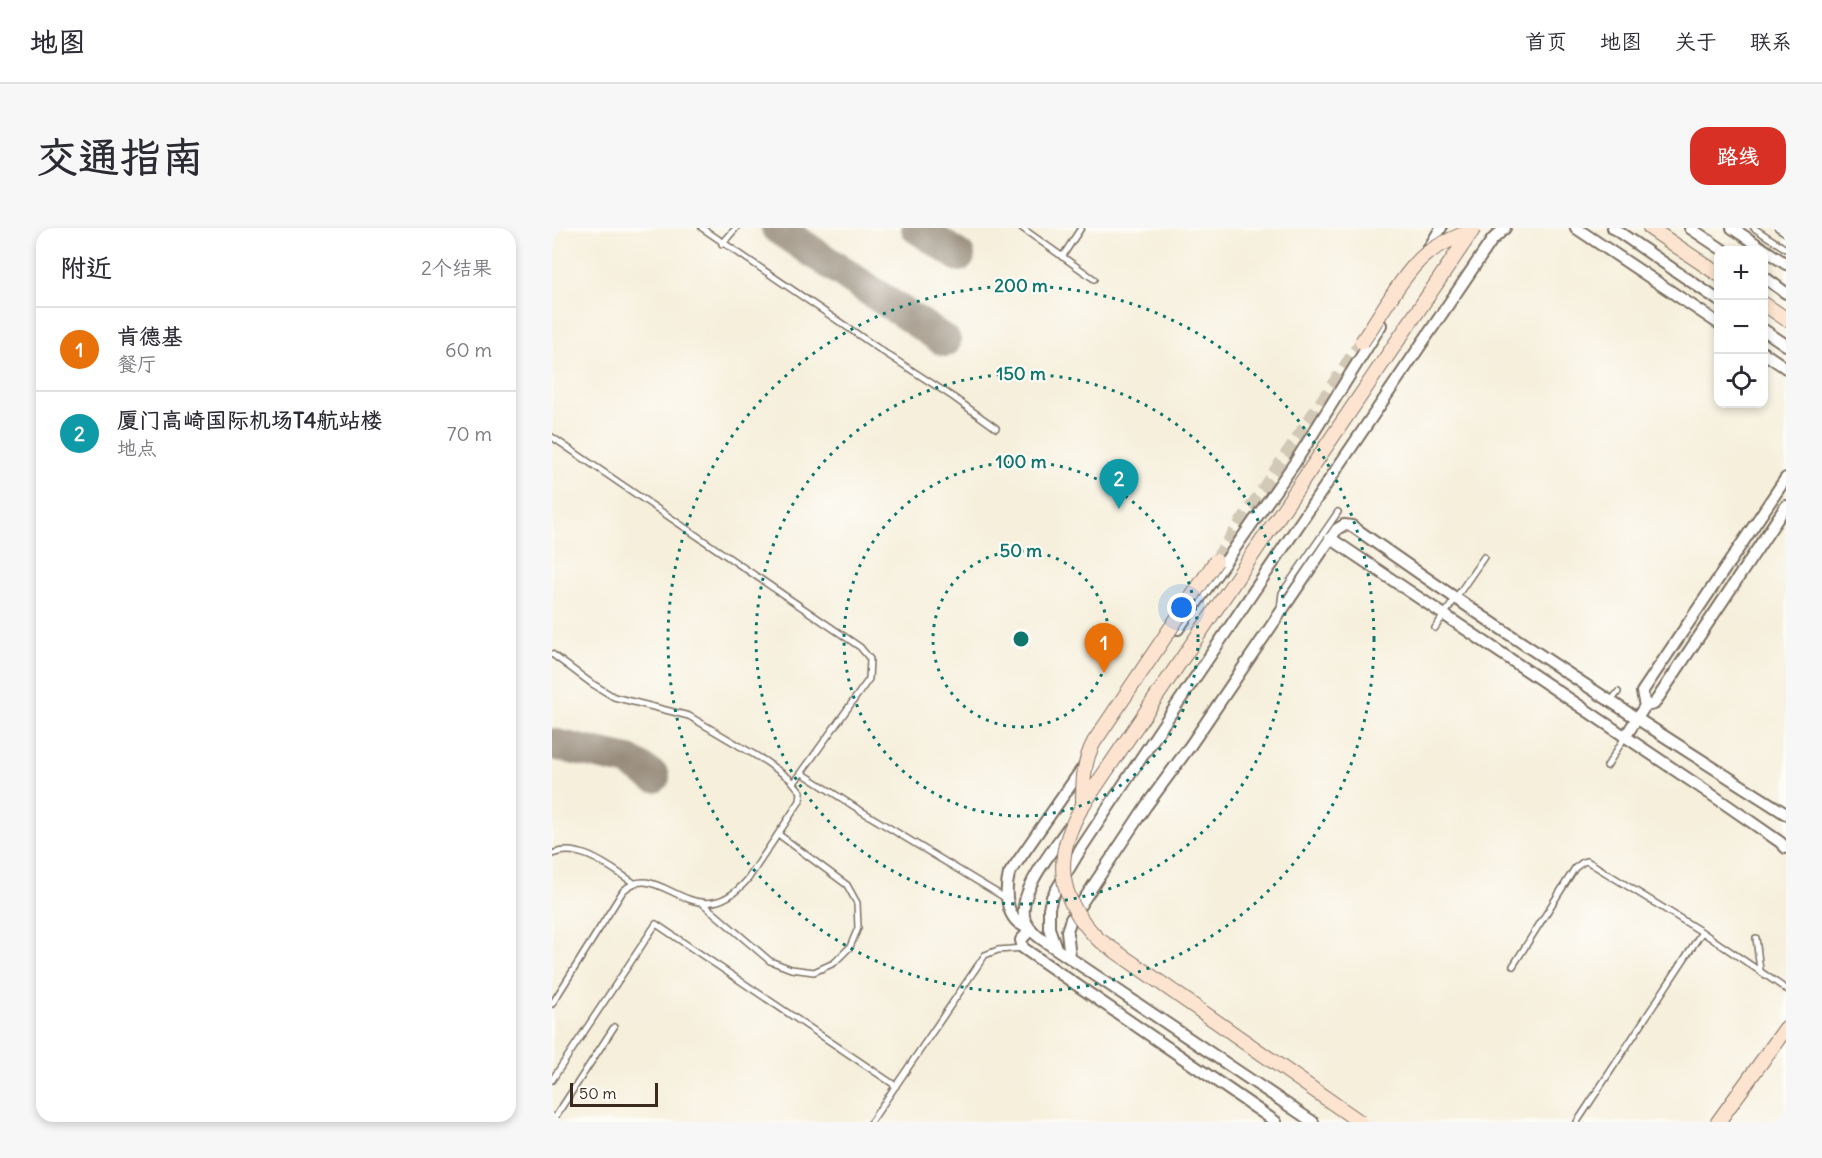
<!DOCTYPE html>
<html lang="zh">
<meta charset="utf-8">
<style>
:root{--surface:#fff;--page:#f7f7f7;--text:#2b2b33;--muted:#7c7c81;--line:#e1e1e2;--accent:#d93025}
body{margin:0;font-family:Delius,"LXGW WenKai TC",sans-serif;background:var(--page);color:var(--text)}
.controls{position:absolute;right:18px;top:18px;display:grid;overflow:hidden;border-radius:12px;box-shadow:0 3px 9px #0003}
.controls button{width:54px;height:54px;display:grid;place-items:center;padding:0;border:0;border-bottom:2px solid var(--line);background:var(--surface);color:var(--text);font:30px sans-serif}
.scale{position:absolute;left:18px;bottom:15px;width:88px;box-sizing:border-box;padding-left:6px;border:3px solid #3b2a1e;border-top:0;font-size:16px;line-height:21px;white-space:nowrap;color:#3b2a1e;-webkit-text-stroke:4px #fdfcf7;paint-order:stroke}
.you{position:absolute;left:630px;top:380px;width:21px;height:21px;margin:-15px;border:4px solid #fff;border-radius:50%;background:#1a73e8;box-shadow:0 0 0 9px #1a73e833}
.badge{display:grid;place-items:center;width:39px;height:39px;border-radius:50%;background:var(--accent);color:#fff;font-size:20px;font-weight:700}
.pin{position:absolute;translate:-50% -50px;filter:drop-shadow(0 2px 3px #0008)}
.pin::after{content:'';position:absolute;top:32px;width:21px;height:18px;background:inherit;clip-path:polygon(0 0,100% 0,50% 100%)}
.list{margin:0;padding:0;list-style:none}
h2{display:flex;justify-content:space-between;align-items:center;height:78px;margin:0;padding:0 24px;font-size:26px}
h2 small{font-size:20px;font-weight:400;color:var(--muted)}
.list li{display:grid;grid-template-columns:39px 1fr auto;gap:18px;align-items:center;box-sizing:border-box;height:84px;padding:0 24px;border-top:2px solid var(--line)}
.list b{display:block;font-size:22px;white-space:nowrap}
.list p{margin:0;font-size:20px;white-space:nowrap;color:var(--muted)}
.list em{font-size:20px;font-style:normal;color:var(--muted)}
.icon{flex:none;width:33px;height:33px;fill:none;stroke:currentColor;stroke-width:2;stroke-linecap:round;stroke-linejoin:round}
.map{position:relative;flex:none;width:1234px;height:894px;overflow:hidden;border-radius:18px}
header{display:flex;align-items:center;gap:36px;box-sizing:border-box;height:84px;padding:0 30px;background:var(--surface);border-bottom:2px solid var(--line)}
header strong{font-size:28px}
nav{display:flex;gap:33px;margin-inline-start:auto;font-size:21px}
.intro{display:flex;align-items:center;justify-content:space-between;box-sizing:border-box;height:144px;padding:0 36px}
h1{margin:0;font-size:42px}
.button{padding:15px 27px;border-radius:18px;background:var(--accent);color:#fff;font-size:21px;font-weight:700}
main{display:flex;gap:36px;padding:0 36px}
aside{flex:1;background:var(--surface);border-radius:18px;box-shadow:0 3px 9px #0003}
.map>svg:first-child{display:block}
</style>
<header>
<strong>地图</strong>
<nav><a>首页</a><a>地图</a><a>关于</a><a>联系</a></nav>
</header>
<div class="intro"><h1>交通指南</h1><a class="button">路线</a></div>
<main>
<aside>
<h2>附近<small>2个结果</small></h2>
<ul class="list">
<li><span class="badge" style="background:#e8710a">1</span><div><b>肯德基</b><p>餐厅</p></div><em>60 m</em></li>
<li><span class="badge" style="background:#0f9aa8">2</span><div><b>厦门高崎国际机场T4航站楼</b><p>地点</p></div><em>70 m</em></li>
</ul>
</aside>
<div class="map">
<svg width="1234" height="894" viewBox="0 0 1234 894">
<rect width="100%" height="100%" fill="#fdfcf7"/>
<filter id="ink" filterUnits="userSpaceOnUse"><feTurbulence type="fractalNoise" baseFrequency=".0167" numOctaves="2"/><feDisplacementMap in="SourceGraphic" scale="12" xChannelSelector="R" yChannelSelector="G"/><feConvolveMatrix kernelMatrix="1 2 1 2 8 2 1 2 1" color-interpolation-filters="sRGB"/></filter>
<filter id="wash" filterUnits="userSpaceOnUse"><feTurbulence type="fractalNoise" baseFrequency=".008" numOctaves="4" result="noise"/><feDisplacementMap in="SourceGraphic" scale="24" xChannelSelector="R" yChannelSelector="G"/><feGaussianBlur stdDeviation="1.35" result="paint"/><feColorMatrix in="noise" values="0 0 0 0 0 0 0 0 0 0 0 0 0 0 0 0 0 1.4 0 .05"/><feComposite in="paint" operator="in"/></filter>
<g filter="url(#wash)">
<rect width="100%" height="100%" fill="#f6efdc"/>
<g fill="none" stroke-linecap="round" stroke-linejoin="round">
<path stroke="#988c7d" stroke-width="32" d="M 225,0 L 393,113
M 365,0 L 407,28
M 0,516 L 77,533 L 102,549"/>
</g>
</g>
<g filter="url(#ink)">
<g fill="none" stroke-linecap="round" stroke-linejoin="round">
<path stroke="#d1c8b6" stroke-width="14" stroke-dasharray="14 7" stroke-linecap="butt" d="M 664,333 L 810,114"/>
<g stroke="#7c6f60" stroke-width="8">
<path id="lane" d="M 150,0 L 333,125 L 401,169 L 444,200
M 470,0 L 542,51
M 1202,0 L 1234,21
M 1226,0 L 1234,5
M 170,16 L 184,0
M 510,29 L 529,0
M 0,209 L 308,419 L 318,431 L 317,451 L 242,555
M 728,381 L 730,365 L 786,284
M 883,400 L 932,329
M 0,426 L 39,455 L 62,469 L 137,488 L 213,533 L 238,551 L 249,564 L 248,573 L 196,651 C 143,714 107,627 71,663 L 0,776
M 1059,473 L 1066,464
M 1055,538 L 1073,509
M 250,545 L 306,581 L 455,671
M 0,626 C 28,614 60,641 82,655
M 149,674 L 218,733 L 239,741 L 262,744 L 282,735 L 298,719 L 306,700 L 305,675 L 295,657 L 226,606
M 1204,710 L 1208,742
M 961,738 L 1023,640 L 1031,634 L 1035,633 L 1150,704 L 1234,761
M 0,852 L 104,696 L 344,858
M 0,894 L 62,799
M 319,894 L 433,727 L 446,722 L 471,720
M 1025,894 L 1150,704"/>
</g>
<g stroke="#7c6f60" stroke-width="14">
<path id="street" d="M 1024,0 L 1166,95
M 1061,0 L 1166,72
M 1138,0 L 1171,22
M 1180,0 L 1234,36
M 874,25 L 889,0
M 1212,49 L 1234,65
M 1212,102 L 1234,117
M 1212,125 L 1234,140
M 778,310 L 1169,573 L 1228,614 L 1234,620
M 626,401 L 742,236 L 829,97
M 1093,478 L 1090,464 L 1234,250
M 1073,509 L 1093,478 L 1102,476 L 1234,278
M 516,600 C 502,621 464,665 473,692 C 476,700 482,705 488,710 L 761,894
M 477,700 C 454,694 452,666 457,646 L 534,535
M 479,701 L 469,712 L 471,720 L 724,894
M 504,720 L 497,700 L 497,680 L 500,669 L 530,619 L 607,503 L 940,12 L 953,0
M 518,730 L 515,703 L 519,691 L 594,578 L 638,518 L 785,301 L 792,297 L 800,298 C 942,399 1087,493 1234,586"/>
</g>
<g stroke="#7c6f60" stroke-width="16">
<path id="secondary" d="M 1098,0 L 1166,46
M 1212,76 L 1234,91
M 1166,894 L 1234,800"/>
</g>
<use href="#lane" stroke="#fff" stroke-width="5"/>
<use href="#street" stroke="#fff" stroke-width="10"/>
<use href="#secondary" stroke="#fde4d1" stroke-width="14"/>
<g stroke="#7c6f60" stroke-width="16" stroke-linecap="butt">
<path id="secondary-bridge" d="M 810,114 C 826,91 852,44 873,27 C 886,16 903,10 918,3
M 531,577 C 531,555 531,534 542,514 L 664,333
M 808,894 L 546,711 C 504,669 501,627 531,577 L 922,0"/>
</g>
<use href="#secondary-bridge" stroke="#fde4d1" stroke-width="14"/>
</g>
</g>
<g fill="none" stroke="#0f766e" stroke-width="3" stroke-dasharray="3 6">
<circle cx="469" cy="411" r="88"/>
<circle cx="469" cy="411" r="177"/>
<circle cx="469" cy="411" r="265"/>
<circle cx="469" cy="411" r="353"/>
</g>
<circle cx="469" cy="411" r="9" fill="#0f766e" stroke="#fdfcf7" stroke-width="3"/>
<g font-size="18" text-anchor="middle" font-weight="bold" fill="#0f766e" stroke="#fdfcf7" stroke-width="4.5" stroke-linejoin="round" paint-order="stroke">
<text x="469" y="64">200 m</text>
<text x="469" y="152">150 m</text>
<text x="469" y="240">100 m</text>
<text x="469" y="329">50 m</text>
</g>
</svg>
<div class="controls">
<button>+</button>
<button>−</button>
<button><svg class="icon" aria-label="locate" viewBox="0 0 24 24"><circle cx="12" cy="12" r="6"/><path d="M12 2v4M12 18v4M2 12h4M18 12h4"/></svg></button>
</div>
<div class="scale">50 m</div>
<div class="you"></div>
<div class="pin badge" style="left:552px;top:445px;background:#e8710a">1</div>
<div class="pin badge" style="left:567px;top:281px;background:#0f9aa8">2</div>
</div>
</main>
